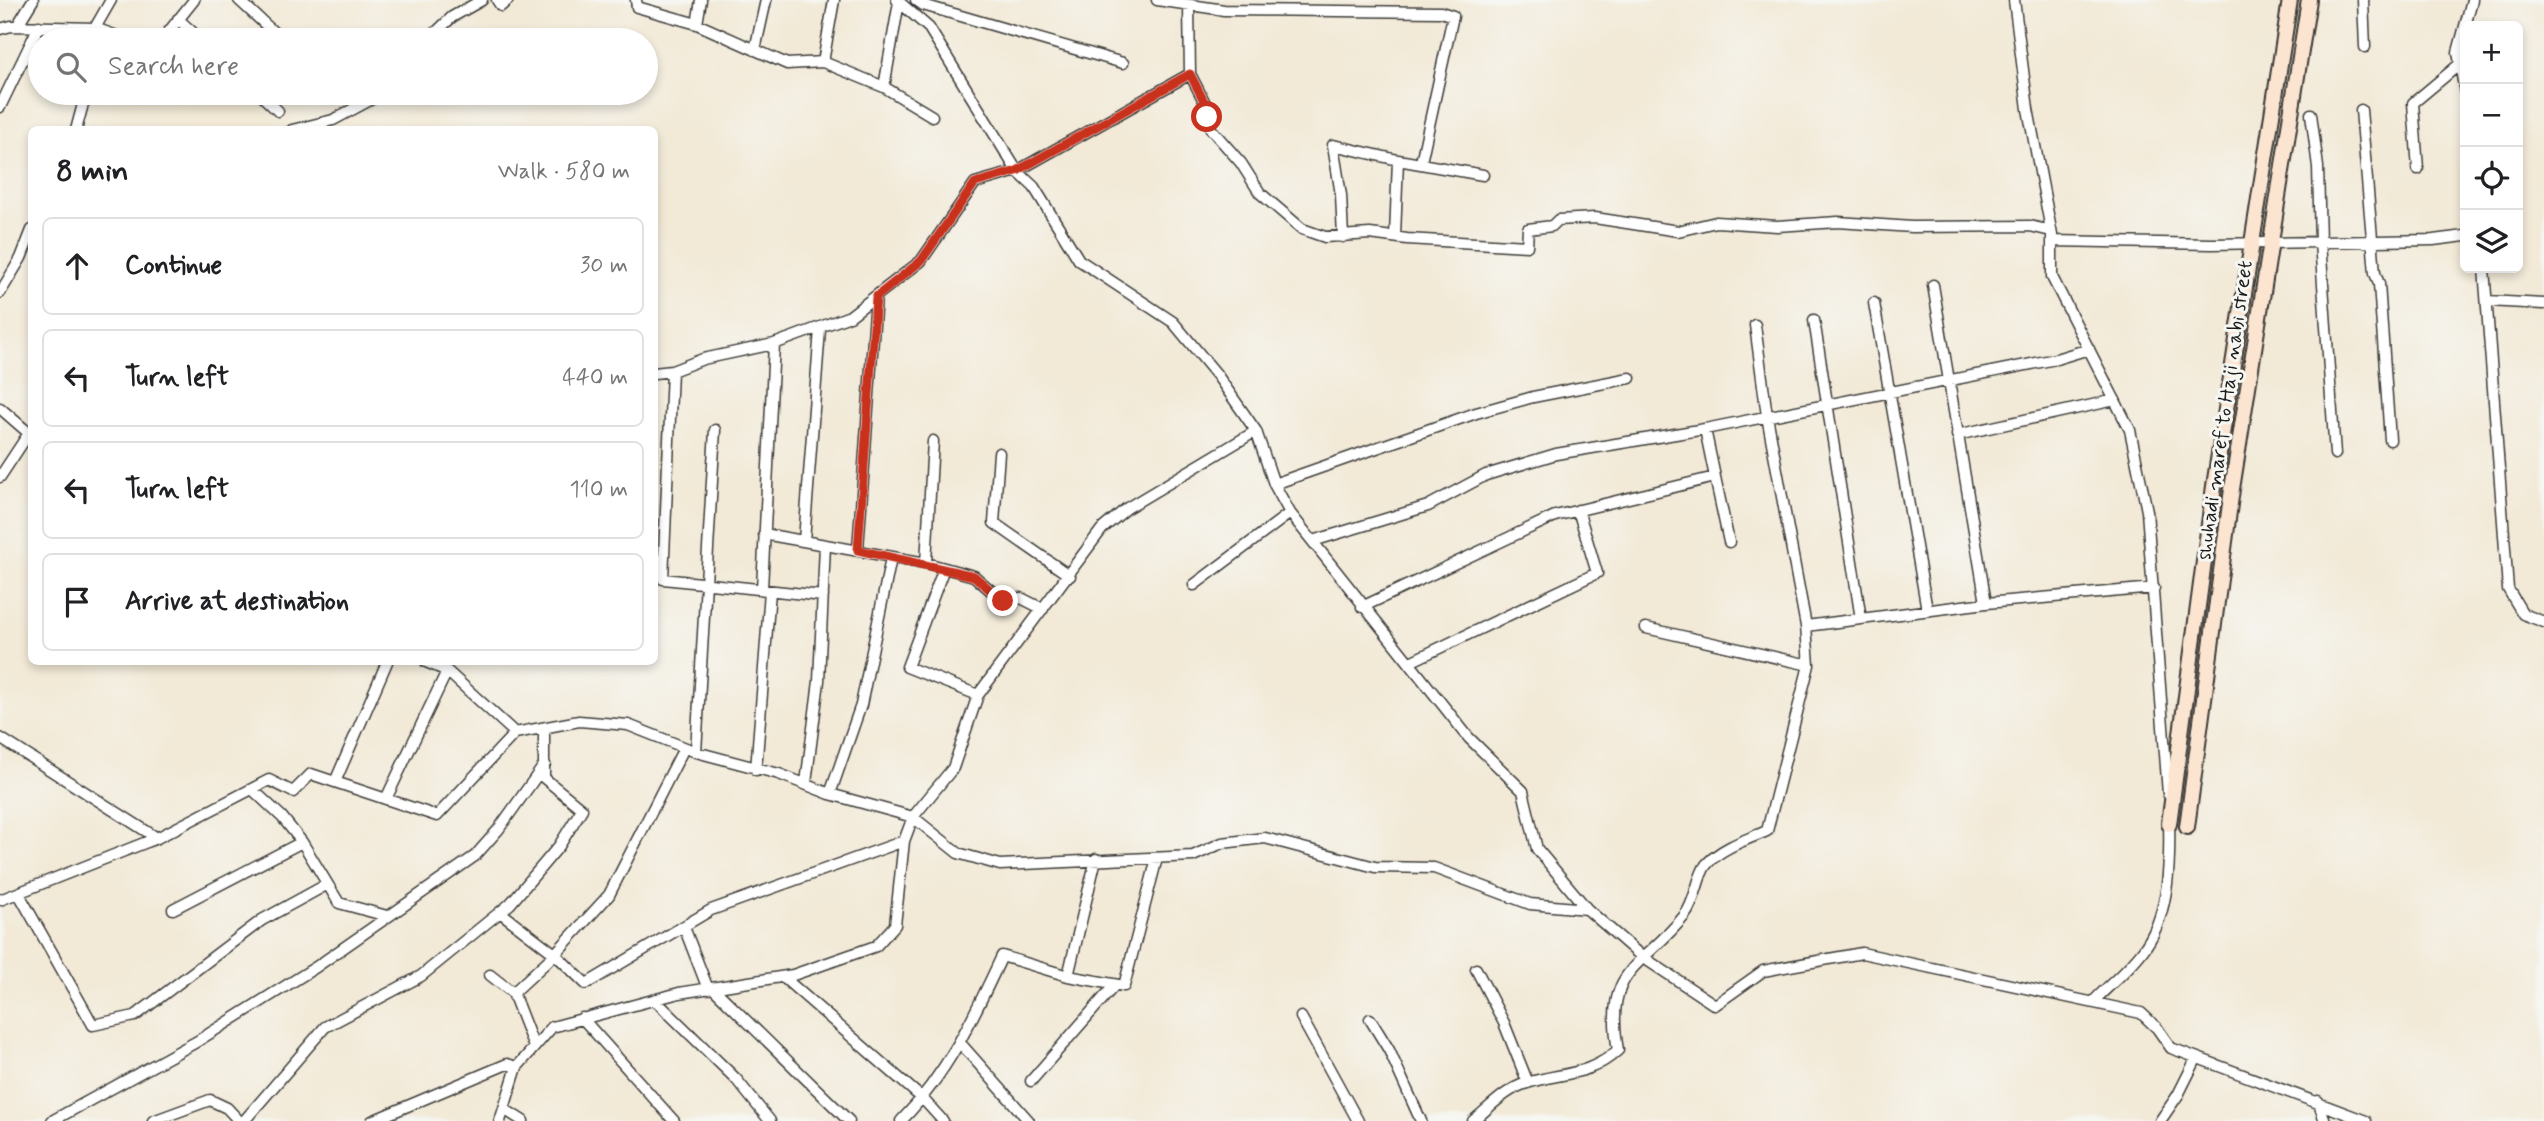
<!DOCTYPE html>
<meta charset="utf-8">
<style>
:root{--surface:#fff;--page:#f6f6f6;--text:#202124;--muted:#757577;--line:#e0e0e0}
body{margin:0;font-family:Mynerve,sans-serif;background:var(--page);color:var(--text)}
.controls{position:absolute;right:21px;top:21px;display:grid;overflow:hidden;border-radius:10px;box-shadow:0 4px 10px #0003}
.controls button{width:63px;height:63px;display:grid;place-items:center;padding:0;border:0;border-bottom:2px solid var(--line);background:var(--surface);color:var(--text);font:35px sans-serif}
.stop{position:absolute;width:21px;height:21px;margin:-16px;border:5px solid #c8321e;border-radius:50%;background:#fff}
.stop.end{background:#c8321e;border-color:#fff;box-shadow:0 2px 7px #0008}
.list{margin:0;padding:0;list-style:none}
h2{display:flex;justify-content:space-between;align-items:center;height:91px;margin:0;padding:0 28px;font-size:30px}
h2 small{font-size:23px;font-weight:400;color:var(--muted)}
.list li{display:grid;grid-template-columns:46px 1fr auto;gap:21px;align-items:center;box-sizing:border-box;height:98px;margin:0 14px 14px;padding:0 14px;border:2px solid var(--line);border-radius:10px}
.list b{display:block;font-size:26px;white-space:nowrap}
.list em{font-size:23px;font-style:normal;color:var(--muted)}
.icon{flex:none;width:38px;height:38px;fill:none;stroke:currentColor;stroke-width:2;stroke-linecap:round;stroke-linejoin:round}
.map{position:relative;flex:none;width:2544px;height:1121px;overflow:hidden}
.search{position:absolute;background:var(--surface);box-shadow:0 4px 10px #0003;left:28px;top:28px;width:630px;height:77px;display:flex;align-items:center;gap:18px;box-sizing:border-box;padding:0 24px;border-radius:38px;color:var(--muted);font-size:26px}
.panel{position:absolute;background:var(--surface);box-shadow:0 4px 10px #0003;left:28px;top:126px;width:630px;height:539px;border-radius:10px}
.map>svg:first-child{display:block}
</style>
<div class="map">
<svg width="2544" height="1121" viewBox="0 0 2544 1121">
<rect width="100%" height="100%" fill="#f6f6f2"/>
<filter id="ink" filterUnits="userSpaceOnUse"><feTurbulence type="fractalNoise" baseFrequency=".0143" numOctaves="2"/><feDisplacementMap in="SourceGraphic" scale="14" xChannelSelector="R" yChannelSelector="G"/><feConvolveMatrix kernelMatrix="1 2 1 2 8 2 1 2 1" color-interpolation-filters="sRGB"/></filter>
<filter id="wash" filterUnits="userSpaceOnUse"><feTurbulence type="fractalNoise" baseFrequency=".00686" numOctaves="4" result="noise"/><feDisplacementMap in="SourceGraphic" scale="28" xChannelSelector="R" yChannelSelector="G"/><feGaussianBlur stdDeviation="1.57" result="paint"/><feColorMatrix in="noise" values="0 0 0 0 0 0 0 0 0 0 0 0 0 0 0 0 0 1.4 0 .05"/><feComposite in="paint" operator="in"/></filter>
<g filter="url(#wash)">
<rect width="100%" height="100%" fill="#f2e9d6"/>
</g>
<g filter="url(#ink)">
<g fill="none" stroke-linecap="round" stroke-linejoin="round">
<g stroke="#3c3b38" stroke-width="13">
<path id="street" d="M 239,0 L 282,40
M 497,0 L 501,6 L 508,0
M 636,0 L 637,7 L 697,24 L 787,64 L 823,62 L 884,87 L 932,116
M 897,0 L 929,28 L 1017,171 L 1034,187 L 1079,260 L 1173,322 L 1217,375 L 1256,431 L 1274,484 L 1290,513 L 1469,738 L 1523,791 L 1537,849 L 1587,909 L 1641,956 L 1715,1005 L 1763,971 L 1862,953 L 2141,1013 L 2157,1028 L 2171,1048 L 2366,1121
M 916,0 L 923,5 L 1123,63
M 1157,0 L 1224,10 L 1441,12 L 1453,16 L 1421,162
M 2014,0 L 2028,109 L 2052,235 L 2052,277 L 2130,430 L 2147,511 L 2168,794
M 2363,0 L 2365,47
M 1189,5 L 1190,74 L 1204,101 L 1211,129 L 1241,163 L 1260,193 L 1302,229 L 1325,237 L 1370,234 L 1407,239 L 1527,246 L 1528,229 L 1552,226 L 1558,220 L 1595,218 L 1678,231 L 1716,222 L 1777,226 L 1838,222 L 1912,227 L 2030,226 L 2051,231
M 178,19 L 201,40
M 697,24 L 701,0
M 17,26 L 33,0
M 95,28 L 111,0
M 0,29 L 11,26 L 95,28 L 128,40
M 162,40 L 194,0
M 428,40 L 452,17 L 482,0
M 755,50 L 766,0
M 823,62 L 834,0
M 884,87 L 899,2
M 259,93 L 278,111
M 2465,93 L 2458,52 L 2472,0
M 0,107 L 39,26
M 2361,110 L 2375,273 L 2379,284 L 2390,440
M 2311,114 L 2318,167 L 2320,242 L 2335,454
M 76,130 L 83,104 L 93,93
M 292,130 L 333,120 L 383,93
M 2418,169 L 2413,103 L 2461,63
M 1395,236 L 1398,160
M 1343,237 L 1341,195 L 1333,145 L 1398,160 L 1483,175
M 2052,241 L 2212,244 L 2433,240 L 2465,236
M 2484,268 L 2508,589 L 2523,614 L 2544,622
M 1933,285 L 1986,603
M 0,293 L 21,258 L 32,230
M 2487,301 L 2544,304
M 1874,303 L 1927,610
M 1814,320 L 1861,619
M 672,371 L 663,579 L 823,596
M 654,373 L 672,371 L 703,359 L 774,344 L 850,316 L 921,261 L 975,183 L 1017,171 L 1190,74
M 0,408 L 31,435
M 1957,435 L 2115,400
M 999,453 L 994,523 L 1070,576
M 0,477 L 29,433
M 1715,477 L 1729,542
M 1274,484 L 1476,413 L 1533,397 L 1630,378
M 764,534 L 926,563 L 974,576 L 1003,601 L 1021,598 L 1043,609
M 804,541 L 820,329
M 1313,541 L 1428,506 L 1486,475 L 1556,454 L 1705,429 L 2056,359 L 2089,349
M 858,549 L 876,297
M 926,563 L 933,441
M 944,568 L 907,667 L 978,695
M 1194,585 L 1290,513
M 762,589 L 774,344
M 1362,607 L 1555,516 L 1715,477 L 1705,429
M 1806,626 L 1986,603 L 2154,588
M 1646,628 L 1809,665
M 426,662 L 447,671 L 515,733 L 579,721 L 628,725 L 696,752 L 779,774 L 830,794 L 913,817 L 958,853 L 1000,865 L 1193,856 L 1222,843 L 1265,838 L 1375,867 L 1434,868 L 1530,904 L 1587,909
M 1410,662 L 1597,573 L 1578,510
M 0,738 L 157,838
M 696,752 L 715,430
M 756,770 L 770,591
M 335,782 L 387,662
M 806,783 L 819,681 L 825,545
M 252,789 L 282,817 L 302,842 L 339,903 L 387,916
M 830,794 L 861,705 L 891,558
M 386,799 L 447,671
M 19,894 L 93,1025 L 135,1016 L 262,920 L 326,885
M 0,900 L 157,838 L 269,780 L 293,792 L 311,774 L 437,816 L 515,733
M 173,909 L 302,842
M 500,912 L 555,954 L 586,984 L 711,910 L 904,841
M 684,927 L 708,989
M 1476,969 L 1504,1023 L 1528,1083
M 490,975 L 513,993 L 534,1047
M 1068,976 L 1096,859
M 783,977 L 923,1099 L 943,1121
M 713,988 L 849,1121
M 513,993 L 555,954 L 609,895 L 684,748
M 655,1000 L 736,1079 L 770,1121
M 2094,1001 C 2111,983 2133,966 2146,946 C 2170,911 2170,860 2169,820
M 1301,1017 L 1358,1121
M 582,1018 L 674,1121
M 1370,1019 L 1389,1050 L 1421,1121
M 961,1044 L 1029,1121
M 1031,1081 L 1114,986
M 2318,1101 L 2325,1121
M 504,1109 L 523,1121
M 52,1121 L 196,1042 L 316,967 L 475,856 L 498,830 L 545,764
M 153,1121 L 210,1100 L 227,1108 L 239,1121
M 244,1121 L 325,1027 L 421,976 L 510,904 L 559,846 L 582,809 L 544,778 L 544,728
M 372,1121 L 507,1064 L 517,1067 L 552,1027 L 679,993 L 793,975 L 876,946 L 895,925 L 904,841 L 913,817 L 953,768 L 978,695 L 1102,529 L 1127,508 L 1256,431
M 500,1121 L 517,1067
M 901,1121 C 948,1073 974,1016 1002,956 L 1068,976 L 1124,986 L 1157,858
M 1473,1121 C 1489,1108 1506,1089 1527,1083 C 1561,1072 1589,1077 1618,1050 C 1603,967 1643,968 1685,915 C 1696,901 1697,877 1706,865 C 1720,848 1748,839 1767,831 L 1809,665 L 1806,626 L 1767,416 L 1755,325
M 2160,1121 L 2178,1095 L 2196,1059"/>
</g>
<g stroke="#3c3b38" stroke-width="18">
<path id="secondary" d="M 2169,824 L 2214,486 L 2290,0
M 2187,827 L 2232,489 L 2309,0"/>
</g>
<use href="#street" stroke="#fff" stroke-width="10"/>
<use href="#secondary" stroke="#fce5d0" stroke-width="14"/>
</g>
</g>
<g fill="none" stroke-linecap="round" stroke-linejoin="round" filter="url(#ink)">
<path stroke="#c8321e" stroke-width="9" d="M 1003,601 L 974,576 L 858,550 L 876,297 L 921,261 L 975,183 L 1017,171 L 1190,74 L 1204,101 L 1207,117"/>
</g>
<g text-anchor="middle" stroke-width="6" stroke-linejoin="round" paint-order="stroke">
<g font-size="21" fill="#1c1c1c" stroke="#f6f6f2">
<text transform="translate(2224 410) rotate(-82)" y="7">shuhadi maref to Haji nabi street</text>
</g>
</g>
</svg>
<div class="controls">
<button>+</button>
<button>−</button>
<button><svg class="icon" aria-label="locate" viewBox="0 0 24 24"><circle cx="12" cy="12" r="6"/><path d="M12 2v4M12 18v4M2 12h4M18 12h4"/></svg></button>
<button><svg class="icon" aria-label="layers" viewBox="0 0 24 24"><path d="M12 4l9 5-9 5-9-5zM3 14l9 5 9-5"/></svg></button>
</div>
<div class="stop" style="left:1207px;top:117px"></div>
<div class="stop end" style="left:1003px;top:601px"></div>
<div class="search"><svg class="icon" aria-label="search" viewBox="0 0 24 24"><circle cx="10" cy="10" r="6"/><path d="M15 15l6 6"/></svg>Search here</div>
<section class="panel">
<h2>8 min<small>Walk · 580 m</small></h2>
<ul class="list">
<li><svg class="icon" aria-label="ahead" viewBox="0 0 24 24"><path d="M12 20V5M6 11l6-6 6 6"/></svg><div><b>Continue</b></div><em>30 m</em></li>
<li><svg class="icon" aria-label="left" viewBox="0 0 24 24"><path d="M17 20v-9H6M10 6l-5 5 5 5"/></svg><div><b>Turn left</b></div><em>440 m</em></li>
<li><svg class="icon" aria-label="left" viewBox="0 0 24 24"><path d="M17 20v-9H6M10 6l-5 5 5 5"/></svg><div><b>Turn left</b></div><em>110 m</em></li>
<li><svg class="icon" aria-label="arrive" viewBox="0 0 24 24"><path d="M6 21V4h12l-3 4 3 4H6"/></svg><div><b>Arrive at destination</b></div></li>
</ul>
</section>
</div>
